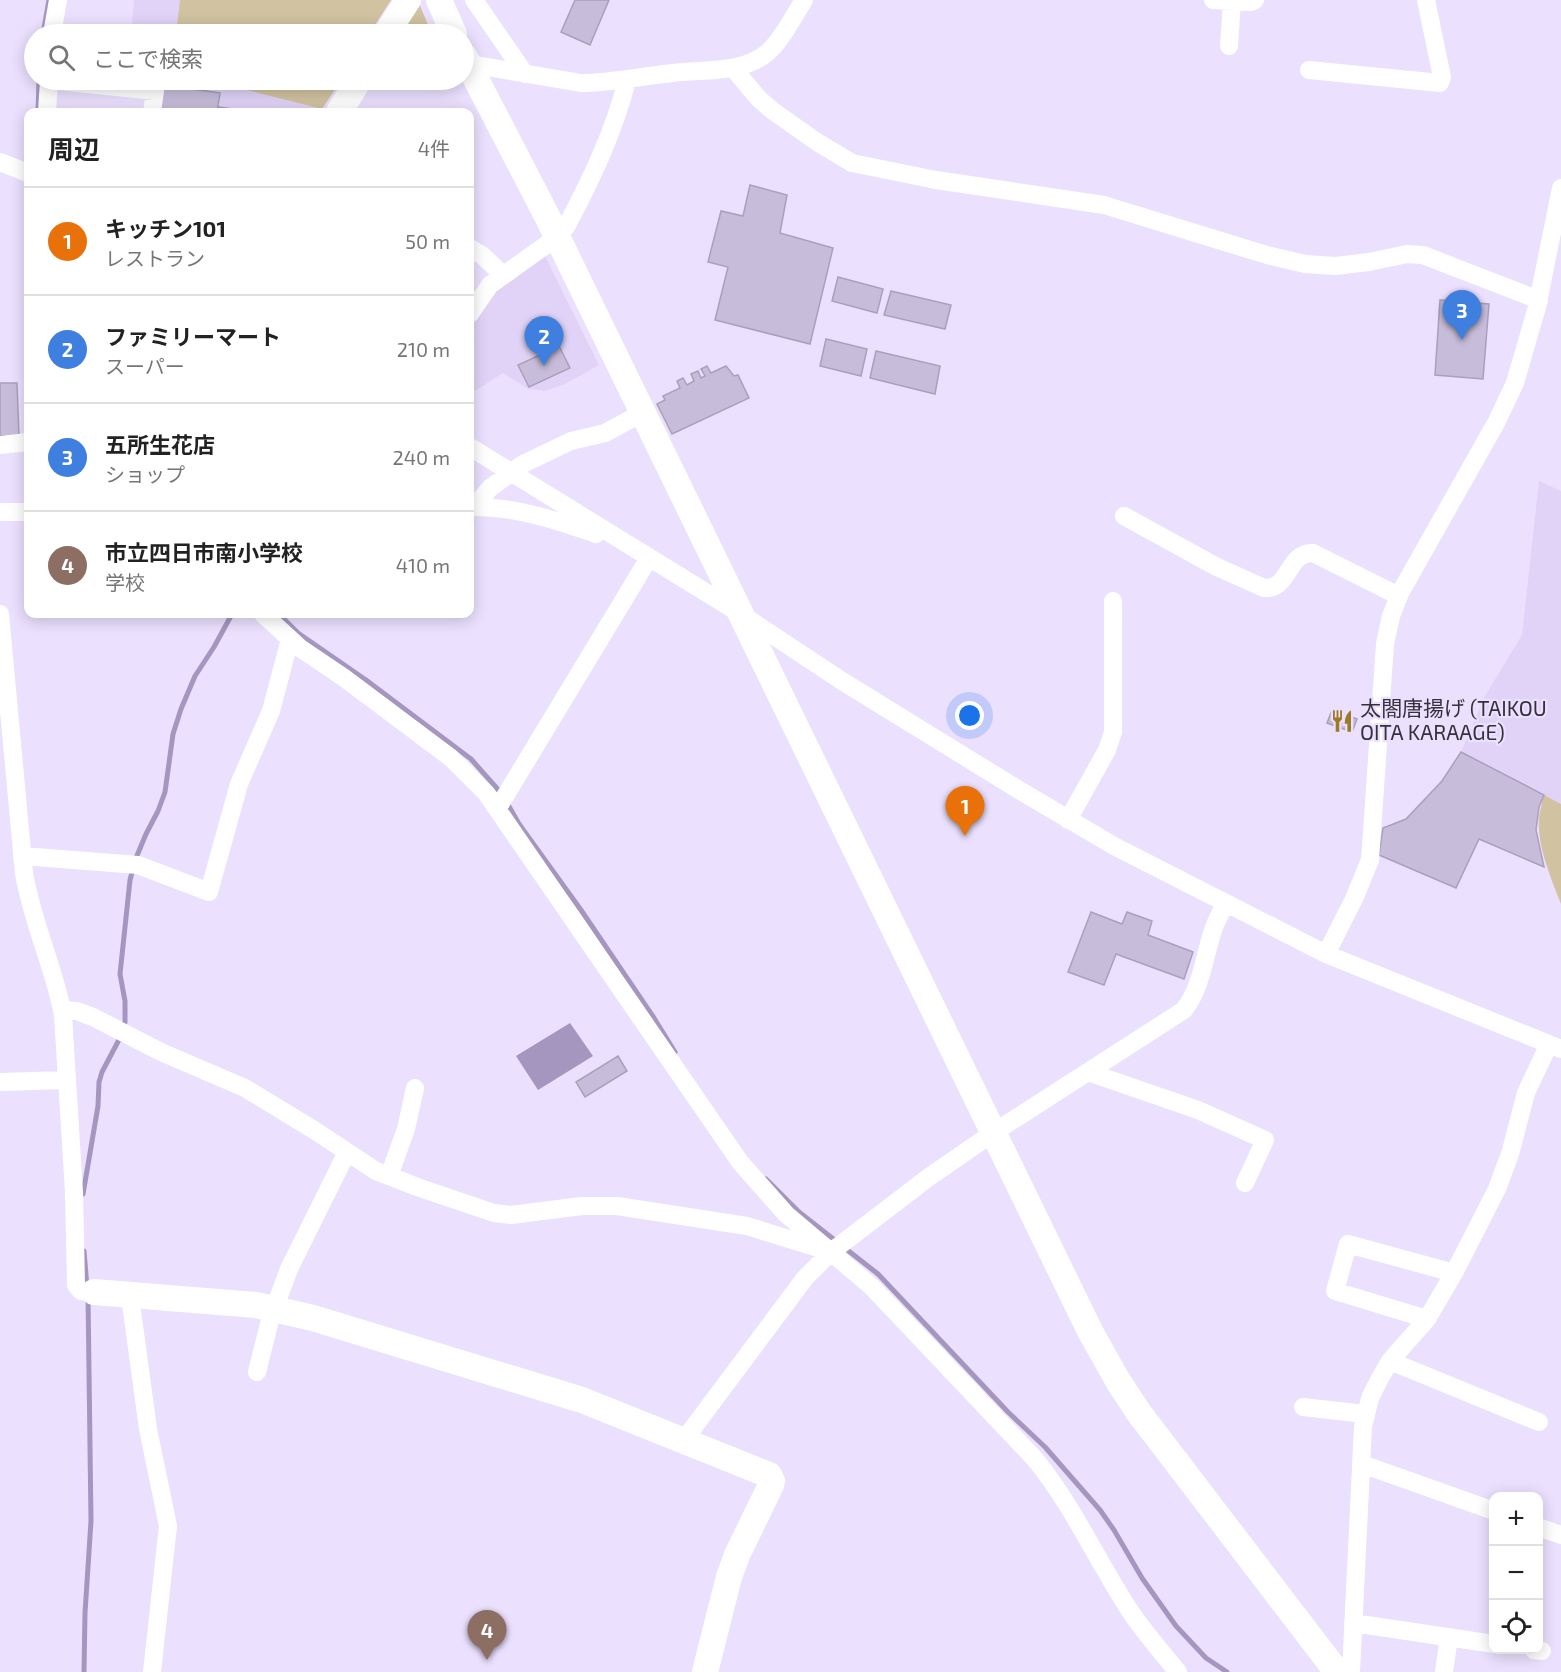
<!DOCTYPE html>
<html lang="ja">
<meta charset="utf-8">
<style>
:root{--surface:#fff;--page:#f2f2f2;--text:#222;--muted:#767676;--line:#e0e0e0;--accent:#1a73e8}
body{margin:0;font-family:"Exo 2","Noto Sans JP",sans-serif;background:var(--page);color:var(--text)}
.controls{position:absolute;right:18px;bottom:18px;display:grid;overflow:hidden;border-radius:12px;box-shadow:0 3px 15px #0003}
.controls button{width:54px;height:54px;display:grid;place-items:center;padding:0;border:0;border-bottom:2px solid var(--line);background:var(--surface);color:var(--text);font:30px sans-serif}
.you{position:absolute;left:970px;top:716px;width:21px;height:21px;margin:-15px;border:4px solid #fff;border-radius:50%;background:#1a73e8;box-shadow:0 0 0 9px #1a73e833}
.badge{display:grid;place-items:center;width:39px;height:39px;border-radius:50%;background:var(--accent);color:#fff;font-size:20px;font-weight:700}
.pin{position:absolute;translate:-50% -50px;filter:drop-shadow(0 2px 3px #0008)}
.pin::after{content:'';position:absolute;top:32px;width:21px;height:18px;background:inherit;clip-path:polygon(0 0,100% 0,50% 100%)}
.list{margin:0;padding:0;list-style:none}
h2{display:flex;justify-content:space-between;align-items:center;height:78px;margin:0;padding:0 24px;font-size:26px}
h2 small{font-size:20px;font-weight:400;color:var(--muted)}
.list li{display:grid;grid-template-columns:39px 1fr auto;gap:18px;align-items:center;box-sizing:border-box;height:108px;padding:0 24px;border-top:2px solid var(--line)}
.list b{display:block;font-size:22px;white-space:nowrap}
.list p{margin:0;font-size:20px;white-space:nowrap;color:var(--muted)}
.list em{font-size:20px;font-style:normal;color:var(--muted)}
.icon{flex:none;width:33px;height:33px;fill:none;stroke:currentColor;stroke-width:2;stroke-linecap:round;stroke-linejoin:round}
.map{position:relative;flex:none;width:1561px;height:1672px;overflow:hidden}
.search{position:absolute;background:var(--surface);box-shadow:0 3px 15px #0003;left:24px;top:24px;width:450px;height:66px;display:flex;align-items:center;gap:15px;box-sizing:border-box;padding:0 21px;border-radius:33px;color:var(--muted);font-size:22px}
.panel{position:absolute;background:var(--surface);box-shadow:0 3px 15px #0003;left:24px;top:108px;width:450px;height:510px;border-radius:12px}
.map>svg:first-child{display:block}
</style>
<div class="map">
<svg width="1561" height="1672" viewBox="0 0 1561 1672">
<rect width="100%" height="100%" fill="#ebe0fe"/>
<path fill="#e0d3f7" d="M 134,0 L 391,0 L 369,34 L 131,34 Z
M 127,80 L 341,80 L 320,112 L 158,112 Z
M 545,256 L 599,365 L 565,384 L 545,391 L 528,389 L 503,373 L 470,394 L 470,328 L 496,291 Z
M 1539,481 L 1561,491 L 1561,804 L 1461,752 L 1485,696 L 1522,635 Z"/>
<path fill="#d1c3a1" d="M 180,0 L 391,0 L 369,34 L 176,34 Z
M 418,1 L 432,34 L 394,34 Z
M 207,80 L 341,80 L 322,109 Z
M 1544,795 L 1561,804 L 1561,904 C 1551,878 1537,846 1539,818 C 1540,810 1542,802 1544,795 Z"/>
<path fill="#a596bf" d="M 570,1023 L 593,1056 L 538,1090 L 516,1056 Z"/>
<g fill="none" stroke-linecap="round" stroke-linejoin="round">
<path stroke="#a596bf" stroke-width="5" d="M 43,34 L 49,0
M 38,112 L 39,80
M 279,614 L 298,633 L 366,680 L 471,759 L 501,793
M 506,801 L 519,824 L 581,910 L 654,1018 L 675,1052
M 766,1179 L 799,1212 L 878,1274 L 1008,1412 L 1045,1447 L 1100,1510 L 1114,1530 L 1142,1578 L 1176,1626 L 1206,1658 L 1227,1672
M 83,1194 L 98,1106 L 99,1082 L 102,1072 L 122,1034 L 125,1022 L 125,1001 L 120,974 L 130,880 L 136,858 L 146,834 L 158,811 L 165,792 L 173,734 L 181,709 L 195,676 L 214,647 L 232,614
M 84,1251 L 87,1287
M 84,1672 L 85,1613 L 91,1521 L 88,1296"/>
</g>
<path fill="#c7bdda" stroke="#a9a0bc" stroke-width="1.5" d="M 575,0 L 609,0 L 590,45 L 561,32 Z
M 162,85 L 220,93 L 217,112 L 158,112 Z
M 219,107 L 253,112 L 218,112 Z
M 750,185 L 787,195 L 780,233 L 833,248 L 810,344 L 715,320 L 728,267 L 708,262 L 721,211 L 743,216 Z
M 838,277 L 883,289 L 877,313 L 832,301 Z
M 891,291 L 951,305 L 945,329 L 884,315 Z
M 1440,300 L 1489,304 L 1483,379 L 1435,375 Z
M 826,339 L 867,349 L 861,376 L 820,366 Z
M 559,346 L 570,368 L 529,387 L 518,365 Z
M 876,351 L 940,366 L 935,394 L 870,378 Z
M 707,366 L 711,373 L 726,366 L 734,376 L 738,375 L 749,398 L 672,434 L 657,404 L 665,400 L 663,396 L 680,388 L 677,381 L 683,378 L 687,385 L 694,381 L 691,374 L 698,371 L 701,378 L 705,376 L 701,369 Z
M 0,383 L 17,383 L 19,436 L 0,436 Z
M 1332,710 L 1357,719 L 1352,732 L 1327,723 Z
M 1461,752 L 1544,795 L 1539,807 L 1536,830 L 1544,867 L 1479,839 L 1456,888 L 1379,855 L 1383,828 L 1406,819 L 1442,781 Z
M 1091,912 L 1122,924 L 1127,912 L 1152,921 L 1148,935 L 1193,952 L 1184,979 L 1116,954 L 1104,985 L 1068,972 Z
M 618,1056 L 627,1071 L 585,1097 L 576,1082 Z"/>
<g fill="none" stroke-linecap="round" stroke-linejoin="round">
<path stroke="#fff" stroke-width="18" d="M 474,0 L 525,74
M 1213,0 L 1251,2 L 1255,0
M 52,34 L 58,0
M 1229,46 L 1232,1
M 464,63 L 581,83 C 612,83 642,76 673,73 C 704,69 741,74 767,53 C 782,40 793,17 804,0
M 733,68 L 759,99 L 773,111 L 817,142 L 852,163 L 936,180 L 1104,205 L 1267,255 L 1305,264 L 1335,266 L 1369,262 L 1407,254 L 1423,255 L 1539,300
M 1309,70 L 1440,83 L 1442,77 L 1426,0
M 49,80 L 155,91 L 152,112
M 47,112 L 49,80
M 0,162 L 28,173
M 470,248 L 483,256 L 503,275
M 470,314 L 490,285 L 557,237 L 566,227 C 591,180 614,132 627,80
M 0,445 L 28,442
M 470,447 L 741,614 L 842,681 L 1019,790 L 1114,846 L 1326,954 L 1561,1049
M 470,507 C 514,506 555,520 596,534
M 474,507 L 490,488 L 523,464 L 571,441 L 605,433 L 642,413
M 0,512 L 28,512
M 1124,516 L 1215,566 L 1264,588 C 1290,590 1287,552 1313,553 L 1399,596
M 0,614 L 24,873 C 32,922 54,967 63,1015 L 74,1192 L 76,1285 L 81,1291 L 94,1292
M 263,614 L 300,648 L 343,677 L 451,758 L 486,793 L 740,1162 L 786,1214 L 872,1287 L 1034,1458 C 1073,1505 1098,1563 1132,1614 C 1146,1634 1162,1653 1178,1672
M 498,808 L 649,558
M 1068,820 L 1107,750 L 1113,732 L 1113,601
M 22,856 L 138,865 L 209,892 L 239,784 L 271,711 L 290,639
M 1326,954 L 1354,899 L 1370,860 L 1385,644 L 1391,616 L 1400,593 L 1496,423 L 1515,383 L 1537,307 L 1561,188
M 62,1010 L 77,1011 L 93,1017 L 161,1052 L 245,1088 L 314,1130 L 376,1171 L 420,1188 L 494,1213 L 511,1215 L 582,1206 L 617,1206 L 747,1226 L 821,1249
M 1088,1072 L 1198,1110 L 1265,1140 L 1245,1183
M 0,1082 L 66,1080
M 389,1176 L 406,1129 L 415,1088
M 130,1296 L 148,1429 L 168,1526 L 152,1672
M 1427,1319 L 1335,1291 L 1348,1244 L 1454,1273
M 1390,1361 L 1539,1422
M 257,1372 L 270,1320 L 289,1269 L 347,1152
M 1303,1407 L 1365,1414
M 684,1440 L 805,1278 L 831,1252 L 929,1177 L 993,1133 L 1184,1010 C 1208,979 1203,937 1226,904
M 1362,1464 L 1494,1511
M 1538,1527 L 1561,1535
M 1353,1623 L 1494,1644
M 1534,1650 L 1542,1651
M 1351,1672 L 1363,1427 L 1370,1398 L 1380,1378 L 1390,1361 L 1427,1319 L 1454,1273 L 1497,1189 L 1510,1154 L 1526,1093 L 1549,1044
M 1444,1672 L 1449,1637"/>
<path stroke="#fff" stroke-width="26" d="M 439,0 L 454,34
M 386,34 L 408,0
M 464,56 L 548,218 L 1090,1331 L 1118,1381 L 1139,1413 L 1337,1672
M 339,112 L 359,80
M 94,1292 L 256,1305 L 313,1318 L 582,1400 L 769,1475 L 772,1481 L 771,1485 L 737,1555 L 729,1577 L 705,1672"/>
</g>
<defs>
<g id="restaurant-bare" transform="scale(1.8)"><path d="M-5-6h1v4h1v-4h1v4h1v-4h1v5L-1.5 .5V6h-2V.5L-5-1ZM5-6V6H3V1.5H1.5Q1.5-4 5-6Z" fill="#9b7b25" stroke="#ebe0fe" stroke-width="2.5" paint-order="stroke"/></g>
</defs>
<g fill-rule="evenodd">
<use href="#restaurant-bare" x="1342" y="721"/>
</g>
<g text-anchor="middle" stroke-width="4.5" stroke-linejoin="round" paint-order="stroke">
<g font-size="21" fill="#35313c" stroke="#ebe0fe" text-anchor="start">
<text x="1360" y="716">太閤唐揚げ (TAIKOU<tspan x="1360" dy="24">OITA KARAAGE)</tspan></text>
</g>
</g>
</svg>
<div class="controls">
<button>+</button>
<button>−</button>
<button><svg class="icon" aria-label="locate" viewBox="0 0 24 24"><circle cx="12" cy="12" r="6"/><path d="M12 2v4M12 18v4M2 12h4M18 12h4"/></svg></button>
</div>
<div class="you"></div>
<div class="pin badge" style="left:965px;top:836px;background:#e8710a">1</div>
<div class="pin badge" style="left:544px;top:366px;background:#3f7fe0">2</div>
<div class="pin badge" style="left:1462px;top:340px;background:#3f7fe0">3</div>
<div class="pin badge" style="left:487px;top:1660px;background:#8d6e63">4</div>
<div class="search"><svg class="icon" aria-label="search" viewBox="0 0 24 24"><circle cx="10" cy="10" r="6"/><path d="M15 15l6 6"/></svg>ここで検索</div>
<section class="panel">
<h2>周辺<small>4件</small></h2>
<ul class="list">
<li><span class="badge" style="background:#e8710a">1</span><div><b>キッチン101</b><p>レストラン</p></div><em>50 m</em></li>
<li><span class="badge" style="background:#3f7fe0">2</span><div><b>ファミリーマート</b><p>スーパー</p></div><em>210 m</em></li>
<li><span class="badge" style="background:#3f7fe0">3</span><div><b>五所生花店</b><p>ショップ</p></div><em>240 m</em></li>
<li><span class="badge" style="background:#8d6e63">4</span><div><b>市立四日市南小学校</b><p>学校</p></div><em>410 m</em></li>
</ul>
</section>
</div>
